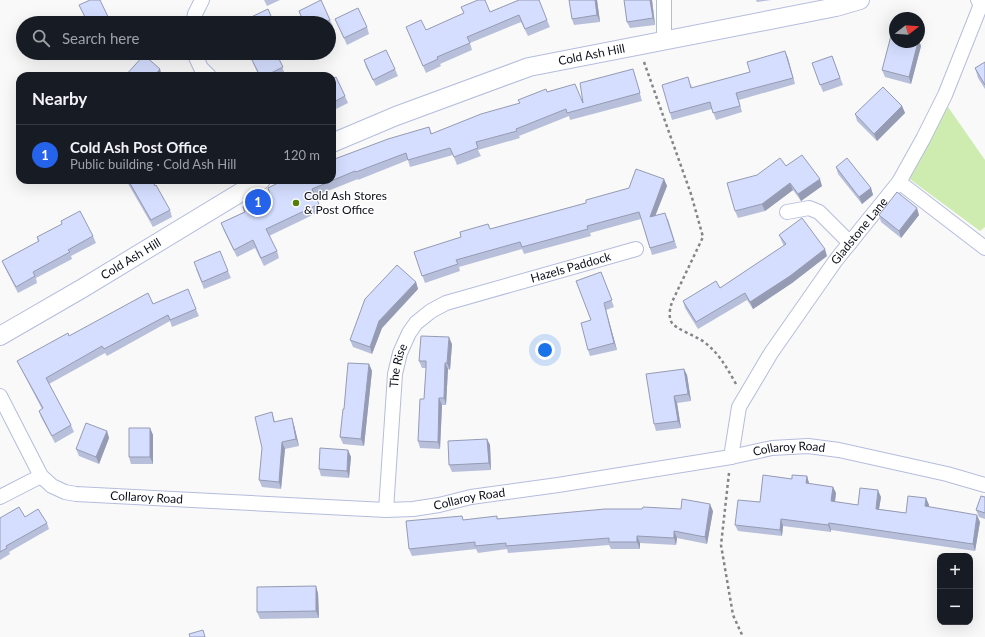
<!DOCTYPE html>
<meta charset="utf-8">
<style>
:root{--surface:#171b24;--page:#242831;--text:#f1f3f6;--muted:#9ea1a6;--line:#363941;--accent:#2563eb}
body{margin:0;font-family:Lato,sans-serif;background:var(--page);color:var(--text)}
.controls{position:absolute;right:12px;bottom:12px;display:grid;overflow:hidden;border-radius:8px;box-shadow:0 4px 16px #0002}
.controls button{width:36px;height:36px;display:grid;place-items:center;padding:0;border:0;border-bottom:1px solid var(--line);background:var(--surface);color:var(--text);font:20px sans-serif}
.compass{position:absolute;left:889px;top:12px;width:36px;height:36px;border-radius:50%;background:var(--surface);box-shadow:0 4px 16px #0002;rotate:73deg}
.you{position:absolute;left:545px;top:350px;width:14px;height:14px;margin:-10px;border:3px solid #fff;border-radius:50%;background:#1a73e8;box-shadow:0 0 0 6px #1a73e833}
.badge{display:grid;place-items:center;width:26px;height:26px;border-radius:50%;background:var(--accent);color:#fff;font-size:13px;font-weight:700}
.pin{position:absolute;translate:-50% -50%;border:2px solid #fff;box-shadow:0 1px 4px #0006}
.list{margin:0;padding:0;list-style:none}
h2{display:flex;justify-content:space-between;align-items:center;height:52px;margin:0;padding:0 16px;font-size:17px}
h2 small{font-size:13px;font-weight:400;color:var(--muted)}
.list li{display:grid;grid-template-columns:26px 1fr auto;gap:12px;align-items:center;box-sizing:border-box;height:60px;padding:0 16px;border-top:1px solid var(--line)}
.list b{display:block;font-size:15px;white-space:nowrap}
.list p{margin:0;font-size:13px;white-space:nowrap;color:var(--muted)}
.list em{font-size:13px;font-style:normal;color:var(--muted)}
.icon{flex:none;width:22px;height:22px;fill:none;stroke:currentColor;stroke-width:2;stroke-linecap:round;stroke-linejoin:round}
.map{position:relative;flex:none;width:985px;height:637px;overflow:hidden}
.search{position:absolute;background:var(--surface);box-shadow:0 4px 16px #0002;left:16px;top:16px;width:320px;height:44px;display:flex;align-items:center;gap:10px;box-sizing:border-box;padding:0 14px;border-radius:22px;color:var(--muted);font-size:15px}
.panel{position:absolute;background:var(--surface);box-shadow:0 4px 16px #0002;left:16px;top:72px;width:320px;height:112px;border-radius:12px}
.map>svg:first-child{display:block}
</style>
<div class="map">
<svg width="985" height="637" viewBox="0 0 985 637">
<rect width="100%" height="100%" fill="#f9f9f9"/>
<path fill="#ceecaf" d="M 948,107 L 985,160 L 985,227 L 980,231 L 907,177 Z"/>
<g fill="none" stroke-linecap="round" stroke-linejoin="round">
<g stroke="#b5bddd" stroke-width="16">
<g id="minor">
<path d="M 193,23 L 195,14 L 202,0"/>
<path d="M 664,40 L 664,0"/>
<path d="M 194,53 L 201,68 L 209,76"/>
<path d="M 899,182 L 985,248"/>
<path d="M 787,212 L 809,208 L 819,212 L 850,243"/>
<path id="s1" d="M 0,396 L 41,476 L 52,486 L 65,492 L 76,494 L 386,510 L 413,509 L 439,505 L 471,497 L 558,485 L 731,457 L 772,448 L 808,446 L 839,450 L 947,474 L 985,485"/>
<path id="s2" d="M 731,457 L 739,407 L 771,353 L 836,260 L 899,182 L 923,139 L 945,95 L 978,12 L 981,4 L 978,0"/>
<path d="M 0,497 L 41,476"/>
<path id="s3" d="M 386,510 L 395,374 L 400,353 L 409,333 L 416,323 L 431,311 L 446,303 L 636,249"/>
</g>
</g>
<g stroke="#b5bddd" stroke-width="20">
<g id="tertiary">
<path id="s4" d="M 332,143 L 396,116 L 529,67 L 836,7 L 860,0"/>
<path id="s5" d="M 0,336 L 83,288 L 261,180"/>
</g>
</g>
<path stroke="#84858a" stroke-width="2.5" stroke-dasharray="3 3" stroke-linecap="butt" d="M 644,62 L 691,194 L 703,237 L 672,302 C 670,308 668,317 672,323 C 676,329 696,336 704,342 C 719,353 727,368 736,384
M 729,473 L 721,545 L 733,615 L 743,637"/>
<use href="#minor" stroke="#fff" stroke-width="14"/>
<use href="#tertiary" stroke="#fff" stroke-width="18"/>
</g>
<path fill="#b7bfdb" d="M 264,0 L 280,0 L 267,6 Z
M 519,0 L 547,20 L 550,27 L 528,36 L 521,22 L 470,43 L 472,50 L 440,64 L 441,66 L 426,73 L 406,27 L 426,30 L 464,14 L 461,7 L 490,12 Z
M 569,0 L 597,0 L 600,22 L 574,25 L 572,19 Z
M 624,0 L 652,0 L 655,25 L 630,28 L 627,22 Z
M 756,0 L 771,0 L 757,2 Z
M 299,11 L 330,20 L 333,26 L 329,28 L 329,23 L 303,23 Z
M 335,19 L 367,27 L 369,34 L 347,45 L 338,25 Z
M 921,46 L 911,84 L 885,77 L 882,70 Z
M 785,51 L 795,84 L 739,100 L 742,112 L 716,120 L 712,109 L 672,120 L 670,113 L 691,84 L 692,88 L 750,72 Z
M 109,53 L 122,53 L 111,58 Z
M 260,53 L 276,53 L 285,74 L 281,76 L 259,76 L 251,58 L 261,54 Z
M 832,56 L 843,85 L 823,92 L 812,63 Z
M 364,60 L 395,69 L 398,76 L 376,86 L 366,67 Z
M 985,62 L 985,89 L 978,78 L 975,68 Z
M 635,76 L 642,101 L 570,120 L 569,116 L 519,136 L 520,138 L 478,150 L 481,156 L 457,165 L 453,155 L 410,167 L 408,160 L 358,180 L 358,179 L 315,196 L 321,211 L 269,236 L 277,251 L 279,258 L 264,266 L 255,248 L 237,257 L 224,231 L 221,223 L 244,212 L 243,207 L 270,194 L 268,188 L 429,127 L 432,134 L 520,103 L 547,92 L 583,103 Z
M 332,79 L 345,96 L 348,103 L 332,111 Z
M 902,106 L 905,113 L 877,141 L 857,121 L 855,114 Z
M 786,166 L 822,186 L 801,201 L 793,190 L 765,211 L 738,218 L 735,211 Z
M 836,167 L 871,188 L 873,195 L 862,204 L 838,174 Z
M 664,179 L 667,186 L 655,216 L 668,219 L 677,248 L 652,255 L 641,219 L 590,233 L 591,236 L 524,254 L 522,249 L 459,267 L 460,271 L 425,283 L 414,252 L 490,229 L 586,203 Z
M 126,180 L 152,180 L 170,210 L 172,217 L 153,227 Z
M 879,215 L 919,215 L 901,238 L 881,222 Z
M 61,221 L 93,236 L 96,243 L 71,256 L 72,259 L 36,278 L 37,283 L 18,293 L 5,268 L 2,261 L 38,242 L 37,237 L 62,224 Z
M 779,235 L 827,256 L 792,283 L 753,309 L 747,300 L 698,329 L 685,308 L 683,301 L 720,288 L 784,246 L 782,242 Z
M 196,269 L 228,271 L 231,278 L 204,289 Z
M 601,272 L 614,307 L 606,310 L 617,350 L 590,356 L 588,350 L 591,320 Z
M 416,282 L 418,289 L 382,328 L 372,354 L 353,347 L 350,340 Z
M 153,304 L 196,309 L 199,316 L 172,327 L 170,321 L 107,356 L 105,353 L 49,384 L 71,425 L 74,432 L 55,443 L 41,417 L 39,411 L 42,409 L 20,367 L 17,361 Z
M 452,344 L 450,370 L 448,369 L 446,405 L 442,405 L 440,449 L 420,448 L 418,441 L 424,399 L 426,368 L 422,368 L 419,361 Z
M 369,364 L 372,371 L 364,446 L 343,444 L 340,437 L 344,409 Z
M 684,369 L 687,375 L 691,401 L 677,403 L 681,428 L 656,431 L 654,424 Z
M 272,412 L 275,422 L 294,425 L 299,446 L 285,449 L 281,489 L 262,487 L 259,480 Z
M 150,428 L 153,435 L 153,464 L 131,464 L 129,457 Z
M 107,431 L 109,438 L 99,464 L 79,456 L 76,449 Z
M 487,439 L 490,445 L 491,470 L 452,472 L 449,465 Z
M 348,450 L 351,457 L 349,478 L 321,476 L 319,469 Z
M 807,476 L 809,484 L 833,487 L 836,493 L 835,502 L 858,505 L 881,497 L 879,509 L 906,513 L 926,498 L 929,505 L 928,507 L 980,522 L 975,551 L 831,530 L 831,532 L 783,526 L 782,536 L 738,531 L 735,525 L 760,502 L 792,479 Z
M 985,497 L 985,519 L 979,517 L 976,510 Z
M 713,511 L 707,544 L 677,538 L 676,545 L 640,543 L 640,549 L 611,549 L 609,545 L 508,553 L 507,549 L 478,553 L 476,549 L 412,556 L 409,549 L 464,520 Z
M 25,517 L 47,523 L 49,529 L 9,552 L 10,554 L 0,560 L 0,518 Z
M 318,593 L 319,618 L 260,619 L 257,612 Z"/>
<path fill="#959bb2" d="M 595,0 L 597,0 L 600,22 L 597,15 Z
M 650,0 L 652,0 L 655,25 L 653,18 Z
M 919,40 L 921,46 L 911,84 L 909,77 L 918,42 L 919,42 Z
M 785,51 L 788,58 L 795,84 L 793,78 Z
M 160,69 L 162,76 L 154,76 Z
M 902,106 L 905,113 L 877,141 L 874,134 Z
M 664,179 L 667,186 L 652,224 L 650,217 Z
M 820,179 L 822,186 L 801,201 L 798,194 Z
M 790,183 L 793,190 L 765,211 L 762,204 Z
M 871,188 L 873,195 L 862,204 L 859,197 Z
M 917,208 L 919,215 L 901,238 L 899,231 Z
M 825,249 L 827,256 L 792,283 L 753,309 L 750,302 Z
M 416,282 L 418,289 L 382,328 L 372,354 L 370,347 L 379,321 Z
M 604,303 L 606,310 L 617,350 L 614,343 Z
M 449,337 L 452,344 L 450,370 L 447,363 Z
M 445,363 L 448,369 L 446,405 L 444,398 Z
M 369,364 L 372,371 L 364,446 L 361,439 Z
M 684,369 L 687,375 L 691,401 L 688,394 Z
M 674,396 L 677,403 L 681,428 L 678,421 Z
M 439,398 L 442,405 L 440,449 L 438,442 Z
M 292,418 L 294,425 L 299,446 L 296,439 Z
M 150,428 L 153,435 L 153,464 L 150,457 Z
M 107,431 L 109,438 L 99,464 L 96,457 Z
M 487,439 L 490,445 L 491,470 L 489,463 Z
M 282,442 L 285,449 L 281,489 L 279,482 Z
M 348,450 L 351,457 L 349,478 L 347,471 Z
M 807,476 L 809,483 L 808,490 L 806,483 Z
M 833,487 L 836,493 L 834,508 L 831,501 Z
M 878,490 L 881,497 L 878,515 L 876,509 Z
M 926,498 L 929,505 L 928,513 L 925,506 Z
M 710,504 L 713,511 L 707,544 L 705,537 Z
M 977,515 L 980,522 L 975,551 L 973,544 Z
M 781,519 L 783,526 L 782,536 L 780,530 Z
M 829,523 L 831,530 L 831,532 L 828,525 Z
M 674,531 L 677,538 L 676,545 L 674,538 Z
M 637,536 L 640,543 L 640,549 L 637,542 Z
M 316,586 L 318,593 L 319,618 L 316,611 Z"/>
<path fill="#d5deff" stroke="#959bb2" d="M 90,0 L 100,0 L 111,23 L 118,20 L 119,23 L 88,23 L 79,5 Z
M 321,0 L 330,20 L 323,23 L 304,23 L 299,11 Z
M 478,0 L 485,0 L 490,12 L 519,0 L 539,0 L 547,20 L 525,29 L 519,15 L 467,37 L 470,43 L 437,57 L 438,59 L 423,66 L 406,27 L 421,20 L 426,30 L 464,13 L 461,7 Z
M 569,0 L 595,0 L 597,15 L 572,19 Z
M 624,0 L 650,0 L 653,18 L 627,22 Z
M 358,8 L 367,27 L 344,38 L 335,19 Z
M 268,9 L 274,23 L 247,23 L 245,20 Z
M 892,32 L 895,33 L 895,42 L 918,42 L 909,77 L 882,70 Z
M 386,50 L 395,69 L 373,80 L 364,60 Z
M 785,51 L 793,78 L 736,93 L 740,106 L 713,113 L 710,102 L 670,113 L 662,85 L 688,77 L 691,88 L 750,72 L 747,62 Z
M 261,53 L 276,53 L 283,67 L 265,76 L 260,76 L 251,58 L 261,54 Z
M 144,55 L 160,69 L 154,76 L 125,76 Z
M 832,56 L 840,78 L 820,85 L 812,63 Z
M 985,62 L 985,85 L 975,68 Z
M 633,69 L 640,93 L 567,113 L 566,109 L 516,129 L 517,131 L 476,142 L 478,148 L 454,157 L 450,148 L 408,160 L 406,153 L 356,172 L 355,171 L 312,189 L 319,204 L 266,229 L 277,251 L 261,258 L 253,240 L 234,250 L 221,223 L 245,212 L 243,207 L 270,194 L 268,188 L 284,180 L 332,180 L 332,160 L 388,139 L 429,127 L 431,134 L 481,114 L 520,103 L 518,100 L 546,89 L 547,92 L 575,84 L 583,103 L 580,83 Z
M 336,77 L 345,96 L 332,103 L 332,79 Z
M 883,87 L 902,106 L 874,134 L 855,114 Z
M 802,155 L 820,179 L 798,194 L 790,183 L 762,204 L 735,211 L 727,183 L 757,175 L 780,158 L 786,166 Z
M 847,158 L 871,188 L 859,197 L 836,167 Z
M 636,169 L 664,179 L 650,217 L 665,213 L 674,241 L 650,248 L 639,212 L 587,226 L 588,229 L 522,247 L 520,242 L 456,260 L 458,264 L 422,276 L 414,252 L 461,237 L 460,232 L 488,224 L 490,229 L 586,203 L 586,200 L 629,188 Z
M 128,180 L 152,180 L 155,186 L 156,185 L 170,210 L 151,220 Z
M 897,192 L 917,208 L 899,231 L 879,215 Z
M 80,211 L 93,236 L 68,250 L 70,252 L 33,272 L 35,276 L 16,287 L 2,261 L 39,241 L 37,237 L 62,224 L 61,221 Z
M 802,218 L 825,249 L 790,276 L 750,302 L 745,293 L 696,322 L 683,301 L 716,281 L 720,288 L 786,244 L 779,235 Z
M 220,251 L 228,271 L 202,282 L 194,262 Z
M 397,265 L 416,282 L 379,321 L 370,347 L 350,340 L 365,299 Z
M 601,272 L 612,300 L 604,303 L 614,343 L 588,350 L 581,323 L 591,320 L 576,281 Z
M 188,289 L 196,309 L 170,320 L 168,315 L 104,349 L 102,346 L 46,378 L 71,425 L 52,436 L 39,411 L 43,408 L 17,361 L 68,333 L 69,336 L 148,293 L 153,304 Z
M 421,336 L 449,337 L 447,363 L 445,363 L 444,398 L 439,398 L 438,442 L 418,441 L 420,399 L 424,399 L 426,368 L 426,361 L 419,361 Z
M 348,363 L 369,364 L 361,439 L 340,437 L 343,409 L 344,409 Z
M 684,369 L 688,394 L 674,396 L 678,421 L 654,424 L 646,374 Z
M 272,412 L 274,422 L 292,418 L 296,439 L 282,442 L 279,482 L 259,480 L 262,448 L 255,417 Z
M 86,423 L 107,431 L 96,457 L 76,449 Z
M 129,428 L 150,428 L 150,457 L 129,457 Z
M 487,439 L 489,463 L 449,465 L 448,441 Z
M 320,448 L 348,450 L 347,471 L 319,469 Z
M 763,475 L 792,479 L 792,475 L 807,476 L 806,483 L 833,487 L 831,501 L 858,505 L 860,488 L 878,490 L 876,509 L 906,513 L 908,496 L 926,498 L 925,506 L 977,515 L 973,544 L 829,523 L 828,525 L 781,519 L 780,530 L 735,525 L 738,500 L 760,502 Z
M 981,496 L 985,497 L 985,513 L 976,510 Z
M 682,499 L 710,504 L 705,537 L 674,531 L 674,538 L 637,536 L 637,542 L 609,542 L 609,538 L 506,546 L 506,543 L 475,546 L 475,542 L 409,549 L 406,521 L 462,516 L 463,520 L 497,516 L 497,519 L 605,509 L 642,509 L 643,507 L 681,509 Z
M 19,507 L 25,517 L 38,509 L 47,523 L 6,546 L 7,548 L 0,552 L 0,518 Z
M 316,586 L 316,611 L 257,612 L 257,587 Z
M 203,630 L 205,637 L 190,637 L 189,634 Z"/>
<circle fill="#568004" stroke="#fff" stroke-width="1.5" cx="296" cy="203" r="4"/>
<g text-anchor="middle" stroke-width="3" stroke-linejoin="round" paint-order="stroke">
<g font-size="12" fill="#0d0f1a" stroke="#fff">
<text dy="4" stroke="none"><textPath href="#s4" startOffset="275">Cold Ash Hill</textPath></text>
<text dy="4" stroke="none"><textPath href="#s2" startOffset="264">Gladstone Lane</textPath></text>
<text dy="4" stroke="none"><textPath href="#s5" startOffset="152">Cold Ash Hill</textPath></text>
<text dy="4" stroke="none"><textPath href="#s3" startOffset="358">Hazels Paddock</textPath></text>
<text dy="4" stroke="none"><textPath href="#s3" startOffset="145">The Rise</textPath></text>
<text dy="4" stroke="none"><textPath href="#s1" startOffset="849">Collaroy Road</textPath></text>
<text dy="4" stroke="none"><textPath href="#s1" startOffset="201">Collaroy Road</textPath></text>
<text dy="4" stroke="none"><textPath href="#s1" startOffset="525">Collaroy Road</textPath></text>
</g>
<g font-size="12" fill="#0d0f1a" stroke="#fff" text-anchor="start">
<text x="304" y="200">Cold Ash Stores<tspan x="304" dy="14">&amp; Post Office</tspan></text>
</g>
</g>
</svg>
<div class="controls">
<button>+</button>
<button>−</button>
</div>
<svg class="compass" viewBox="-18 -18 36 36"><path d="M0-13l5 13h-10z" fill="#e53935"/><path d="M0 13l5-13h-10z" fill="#9ea1a6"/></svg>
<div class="you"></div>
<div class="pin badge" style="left:258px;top:202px">1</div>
<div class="search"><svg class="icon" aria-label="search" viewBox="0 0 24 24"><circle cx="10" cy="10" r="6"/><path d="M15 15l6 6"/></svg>Search here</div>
<section class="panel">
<h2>Nearby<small></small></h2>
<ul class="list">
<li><span class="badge">1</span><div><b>Cold Ash Post Office</b><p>Public building · Cold Ash Hill</p></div><em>120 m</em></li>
</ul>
</section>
</div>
